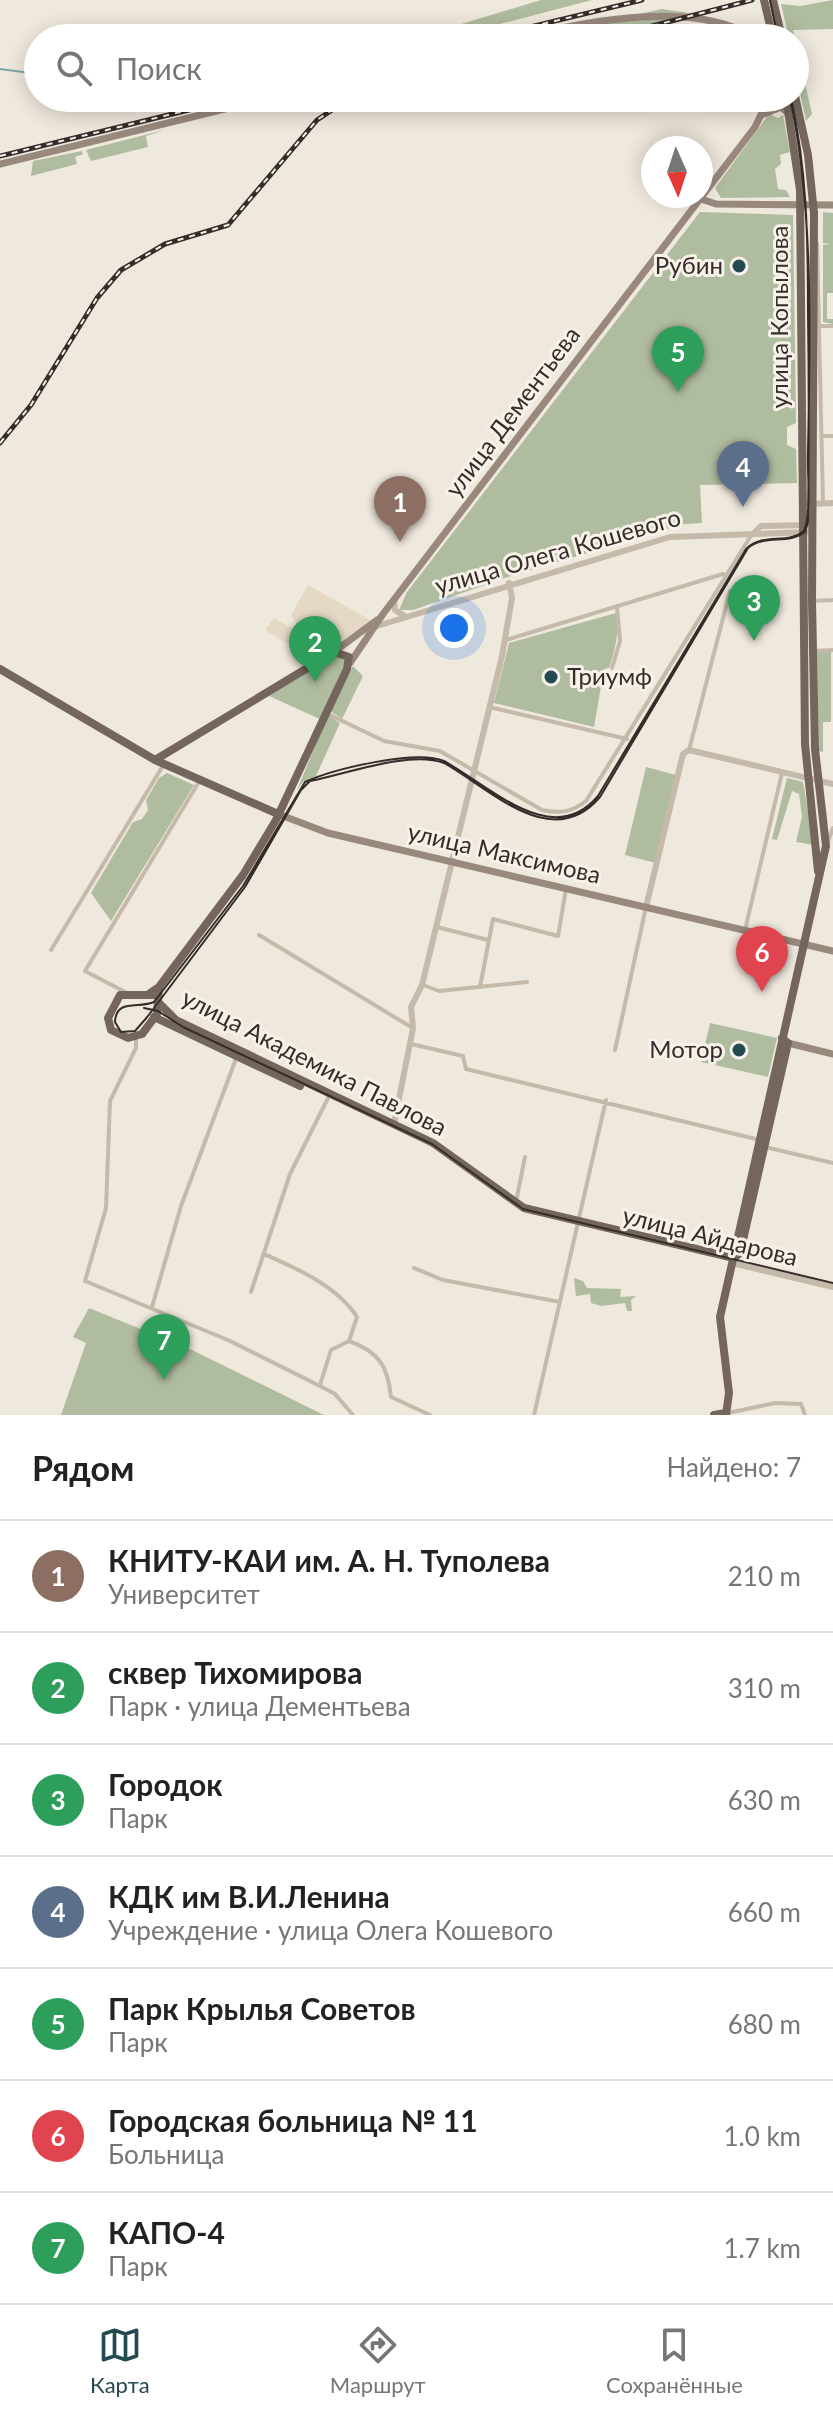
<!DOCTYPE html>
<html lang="ru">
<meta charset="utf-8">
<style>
:root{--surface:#fff;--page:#f2f2f2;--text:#222;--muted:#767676;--line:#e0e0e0;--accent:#234a50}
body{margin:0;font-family:Lato,sans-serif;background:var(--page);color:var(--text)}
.compass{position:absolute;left:641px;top:136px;width:72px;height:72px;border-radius:50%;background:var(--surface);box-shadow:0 4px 20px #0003;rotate:177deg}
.you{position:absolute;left:454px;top:628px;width:28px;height:28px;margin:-20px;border:6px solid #fff;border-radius:50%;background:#1a73e8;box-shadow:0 0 0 12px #1a73e833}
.badge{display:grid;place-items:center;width:52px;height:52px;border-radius:50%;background:var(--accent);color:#fff;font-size:26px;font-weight:700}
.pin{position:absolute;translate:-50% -66px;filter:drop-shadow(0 2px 4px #0008)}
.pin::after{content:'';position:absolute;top:42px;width:28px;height:24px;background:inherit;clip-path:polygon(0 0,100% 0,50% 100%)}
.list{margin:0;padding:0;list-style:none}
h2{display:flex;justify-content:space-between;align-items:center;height:104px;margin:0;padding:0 32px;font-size:34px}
h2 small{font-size:26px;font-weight:400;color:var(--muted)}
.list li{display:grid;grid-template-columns:52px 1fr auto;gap:24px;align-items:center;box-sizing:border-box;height:112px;padding:0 32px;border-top:2px solid var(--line)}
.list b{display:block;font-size:30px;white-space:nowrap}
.list p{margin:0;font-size:26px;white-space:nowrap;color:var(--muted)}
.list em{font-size:26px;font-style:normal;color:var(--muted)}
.icon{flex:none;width:44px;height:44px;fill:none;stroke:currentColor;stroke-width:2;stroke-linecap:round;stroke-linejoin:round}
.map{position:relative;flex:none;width:833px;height:1415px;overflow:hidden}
.search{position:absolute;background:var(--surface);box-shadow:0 4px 20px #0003;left:24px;right:24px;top:24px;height:88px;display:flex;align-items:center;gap:20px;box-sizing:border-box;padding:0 28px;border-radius:44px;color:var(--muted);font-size:30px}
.sheet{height:888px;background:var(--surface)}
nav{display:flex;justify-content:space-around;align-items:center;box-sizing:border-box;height:112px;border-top:2px solid var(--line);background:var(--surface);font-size:22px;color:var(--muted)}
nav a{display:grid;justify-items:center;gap:4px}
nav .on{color:var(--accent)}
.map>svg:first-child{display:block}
</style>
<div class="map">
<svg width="833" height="1415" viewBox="0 0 833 1415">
<rect width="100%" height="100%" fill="#efe8dd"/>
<path fill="#b0bc9f" d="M 541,0 L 592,0 L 450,37 L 445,29 Z
M 833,0 L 833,29 L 793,30 L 812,114 L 806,121 L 795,69 L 795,38 L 789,38 L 781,4 L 800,6 Z
M 662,9 L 703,15 L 596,38 L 600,32 L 595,24 Z
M 769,114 L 778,118 L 783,115 L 790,152 L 780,155 L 781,164 L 775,169 L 778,189 L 786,190 L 790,197 L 721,198 L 715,188 Z
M 168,129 L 146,136 L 148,147 L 91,161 L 86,150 Z
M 82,151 L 83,154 L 75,157 L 77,164 L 31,176 L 33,161 Z
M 700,212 L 793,215 L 796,423 L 787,427 L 787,445 L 796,449 L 797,483 L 700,485 L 702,523 L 684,524 L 508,577 L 413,610 L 399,610 L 407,592 Z
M 823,212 L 833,213 L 833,293 L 827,293 L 827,319 L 833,319 L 833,324 L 823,322 L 823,245 L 830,244 L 823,243 Z
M 616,613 C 619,633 616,648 609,668 L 604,669 L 594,727 L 494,703 L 509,643 Z
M 817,651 L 831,652 L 831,722 L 823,722 L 823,752 L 819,751 Z
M 335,655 L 347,660 L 320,719 L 269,696 Z
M 353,666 L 363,676 L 342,719 L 330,711 Z
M 328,715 L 340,723 L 316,776 L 303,782 L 297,790 Z
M 646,767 L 676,775 L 656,863 L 625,855 Z
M 167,773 L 194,785 L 111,921 L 91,893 L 133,822 L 142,819 L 148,810 L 146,800 L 159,778 Z
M 787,778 L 803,782 L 814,845 L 796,842 L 802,817 L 799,794 L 792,791 L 777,840 L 772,839 Z
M 710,1023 L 777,1038 L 768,1077 L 701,1062 Z
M 574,1278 L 583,1281 L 587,1288 L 621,1289 L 620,1297 L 636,1296 L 631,1300 L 632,1311 L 627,1311 L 625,1303 L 601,1306 L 591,1303 L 590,1294 L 576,1296 Z
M 89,1308 L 192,1350 L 324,1415 L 61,1415 L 86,1343 L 73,1337 Z"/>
<path fill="#e5d9c6" d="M 308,585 L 370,620 L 351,638 L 315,660 L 265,630 L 274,618 L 295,630 L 297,624 L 291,615 Z"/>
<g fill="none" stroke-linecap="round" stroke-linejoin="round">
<path stroke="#7fa4a8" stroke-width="2" d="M 0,69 L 38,74"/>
<path stroke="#c5b9aa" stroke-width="4" d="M 817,243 L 823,503
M 820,326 L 833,326
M 823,436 L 833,436
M 812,601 L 833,600
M 506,640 L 723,574
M 813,651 L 833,650
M 612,668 L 620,641 L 617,606
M 489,707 L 627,739
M 328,714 L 384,741 L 440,751 L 542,810 C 560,814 572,812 586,801 L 752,534
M 689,750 L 730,591
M 827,844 L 833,828
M 437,927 L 488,940
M 745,930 L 782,773
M 259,935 L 411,1027
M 51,950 L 164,764
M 423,985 L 439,991 L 527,982
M 480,987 L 493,919 L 558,936 L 566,889
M 127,993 L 85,971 L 200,780
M 136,1038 L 136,1048 L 110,1101 L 106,1208 L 85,1281 L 228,1340 L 320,1386 L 335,1394 L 353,1415
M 411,1044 L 463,1056 L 466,1069 L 760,1140
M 615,1050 L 646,907
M 765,1147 L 833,1163
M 516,1202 L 525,1157
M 264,1254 C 298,1269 337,1286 357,1317 L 349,1341 C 379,1352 388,1366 391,1397 L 430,1415
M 414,1268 L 443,1280 L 560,1302
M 251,1292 L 290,1174 L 328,1098
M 152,1307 L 181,1206 L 237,1056
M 320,1385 L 331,1350 L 349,1341
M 728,1413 L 775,1403 L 801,1404 L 805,1415
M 534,1415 L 606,1100"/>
<path stroke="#c5b9aa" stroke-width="6" d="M 809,504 L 833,503
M 754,533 L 761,526 L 812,525
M 394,600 L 395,610 L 403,615
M 377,626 L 670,537 L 812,532
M 646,907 L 683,754 L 689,750 L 833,784
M 394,1124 L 413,1028 L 411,1007 L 422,985 L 502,656 L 512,598 L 509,583
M 732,1263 L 833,1287"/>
<path stroke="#99887c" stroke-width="7" d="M 517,38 C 590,20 694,0 756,38
M 764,114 L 781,107 L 788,113
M 0,164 L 270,98
M 701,199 L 716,204 L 833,205
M 334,652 L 377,620
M 350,663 L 383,614 L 755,127 L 769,98
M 278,814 L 328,833 L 833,951
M 788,1043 L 833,1054"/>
<path stroke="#74665c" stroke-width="8" d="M 764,0 L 773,38
M 773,0 L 782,38
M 786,98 L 800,190 L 805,744 L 818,871
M 0,669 L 155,760 L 278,814
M 150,993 L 159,987 L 243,875 L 276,820 L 347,669 L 349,657 L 334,652 L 155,760
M 154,995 L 120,995 L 108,1018 L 111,1030 L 128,1038 L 142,1034 L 157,1014 L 159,987
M 159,1003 L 176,1020 L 433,1143 L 524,1208 L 734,1258
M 154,1017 L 300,1086
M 734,1258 L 740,1253 L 788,1043 L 782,1038
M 714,1415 L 726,1413
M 726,1415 L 729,1393 L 720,1317 L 826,846 L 815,749 L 812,601 L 814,213 L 808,155 L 795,96"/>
<path stroke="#342d29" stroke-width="2" d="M 770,0 L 778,38
M 790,98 C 814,207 810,340 808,452 C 807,475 812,509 804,531 C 787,545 763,532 746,549 L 598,796 C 553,850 491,787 444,761 C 416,749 334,769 305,782 L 243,886 L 154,1002 C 139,1009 116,998 115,1022 L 121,1032 L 135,1031 L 148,1016 L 245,887 L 301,790 L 310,781 C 346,774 410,750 444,763 C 492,790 552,853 600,797 L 748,548 C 765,534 788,545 805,532 L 808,522 C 809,452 809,382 808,312 C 808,239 807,170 791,98
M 144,1008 L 158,1011 L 183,1027 L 432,1144 L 523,1209 L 833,1283"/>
<g stroke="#342d29" stroke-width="5">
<path id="rail" d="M 484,38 L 642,0
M 606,38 L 752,0
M 0,156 L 238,98
M 0,443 L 31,405 L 97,298 L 121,270 L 165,244 L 228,225 L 317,120 L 350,98"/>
</g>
<use href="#rail" stroke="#f7f1e9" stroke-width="2" stroke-dasharray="6" stroke-linecap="butt"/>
</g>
<g fill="#234a50" stroke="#f7f1e9" stroke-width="3">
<circle cx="739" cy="266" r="8"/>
<circle cx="551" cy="677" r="8"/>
<circle cx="739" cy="1050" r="8"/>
</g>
<g text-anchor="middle" stroke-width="6" stroke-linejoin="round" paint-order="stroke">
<g font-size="24" fill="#342d29" stroke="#f7f1e9" text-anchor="end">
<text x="723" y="274">Рубин</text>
<text x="567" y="685" text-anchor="start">Триумф</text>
<text x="723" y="1058">Мотор</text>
</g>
<g font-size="24" fill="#342d29" stroke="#f7f1e9">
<text transform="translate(780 317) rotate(-90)" y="8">улица Копылова</text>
<text transform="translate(513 412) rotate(-53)" y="8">улица Дементьева</text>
<text transform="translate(558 552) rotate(-16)" y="8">улица Олега Кошевого</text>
<text transform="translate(504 854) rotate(13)" y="8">улица Максимова</text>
<text transform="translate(314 1063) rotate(27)" y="8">улица Академика Павлова</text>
<text transform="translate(710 1237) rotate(14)" y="8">улица Айдарова</text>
</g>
</g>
</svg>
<svg class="compass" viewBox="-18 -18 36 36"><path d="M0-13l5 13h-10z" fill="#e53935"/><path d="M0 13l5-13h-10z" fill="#767676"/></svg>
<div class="you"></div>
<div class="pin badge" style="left:400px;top:542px;background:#8d6e63">1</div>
<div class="pin badge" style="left:315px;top:682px;background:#2e9e5b">2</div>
<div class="pin badge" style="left:754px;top:641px;background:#2e9e5b">3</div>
<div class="pin badge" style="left:743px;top:507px;background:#5c6f8a">4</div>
<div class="pin badge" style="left:678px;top:392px;background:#2e9e5b">5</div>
<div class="pin badge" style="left:762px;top:992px;background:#e0444e">6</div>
<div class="pin badge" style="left:164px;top:1380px;background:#2e9e5b">7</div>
<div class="search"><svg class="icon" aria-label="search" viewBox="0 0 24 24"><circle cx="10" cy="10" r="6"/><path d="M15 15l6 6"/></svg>Поиск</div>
</div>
<section class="sheet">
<h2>Рядом<small>Найдено: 7</small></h2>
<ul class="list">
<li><span class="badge" style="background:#8d6e63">1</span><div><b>КНИТУ-КАИ им. А. Н. Туполева</b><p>Университет</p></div><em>210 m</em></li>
<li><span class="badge" style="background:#2e9e5b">2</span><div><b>сквер Тихомирова</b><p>Парк · улица Дементьева</p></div><em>310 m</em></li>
<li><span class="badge" style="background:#2e9e5b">3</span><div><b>Городок</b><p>Парк</p></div><em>630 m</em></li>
<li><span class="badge" style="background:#5c6f8a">4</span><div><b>КДК им В.И.Ленина</b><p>Учреждение · улица Олега Кошевого</p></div><em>660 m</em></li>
<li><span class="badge" style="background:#2e9e5b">5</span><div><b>Парк Крылья Советов</b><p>Парк</p></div><em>680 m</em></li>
<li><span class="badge" style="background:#e0444e">6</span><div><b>Городская больница № 11</b><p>Больница</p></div><em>1.0 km</em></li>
<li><span class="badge" style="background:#2e9e5b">7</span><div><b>КАПО-4</b><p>Парк</p></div><em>1.7 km</em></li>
</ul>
</section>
<nav>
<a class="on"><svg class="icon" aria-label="map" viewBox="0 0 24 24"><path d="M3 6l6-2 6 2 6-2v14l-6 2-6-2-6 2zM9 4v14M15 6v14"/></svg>Карта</a>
<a><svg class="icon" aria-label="directions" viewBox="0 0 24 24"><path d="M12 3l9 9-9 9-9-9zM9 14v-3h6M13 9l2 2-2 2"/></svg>Маршрут</a>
<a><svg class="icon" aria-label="saved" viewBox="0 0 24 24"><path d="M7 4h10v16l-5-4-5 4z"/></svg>Сохранённые</a>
</nav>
